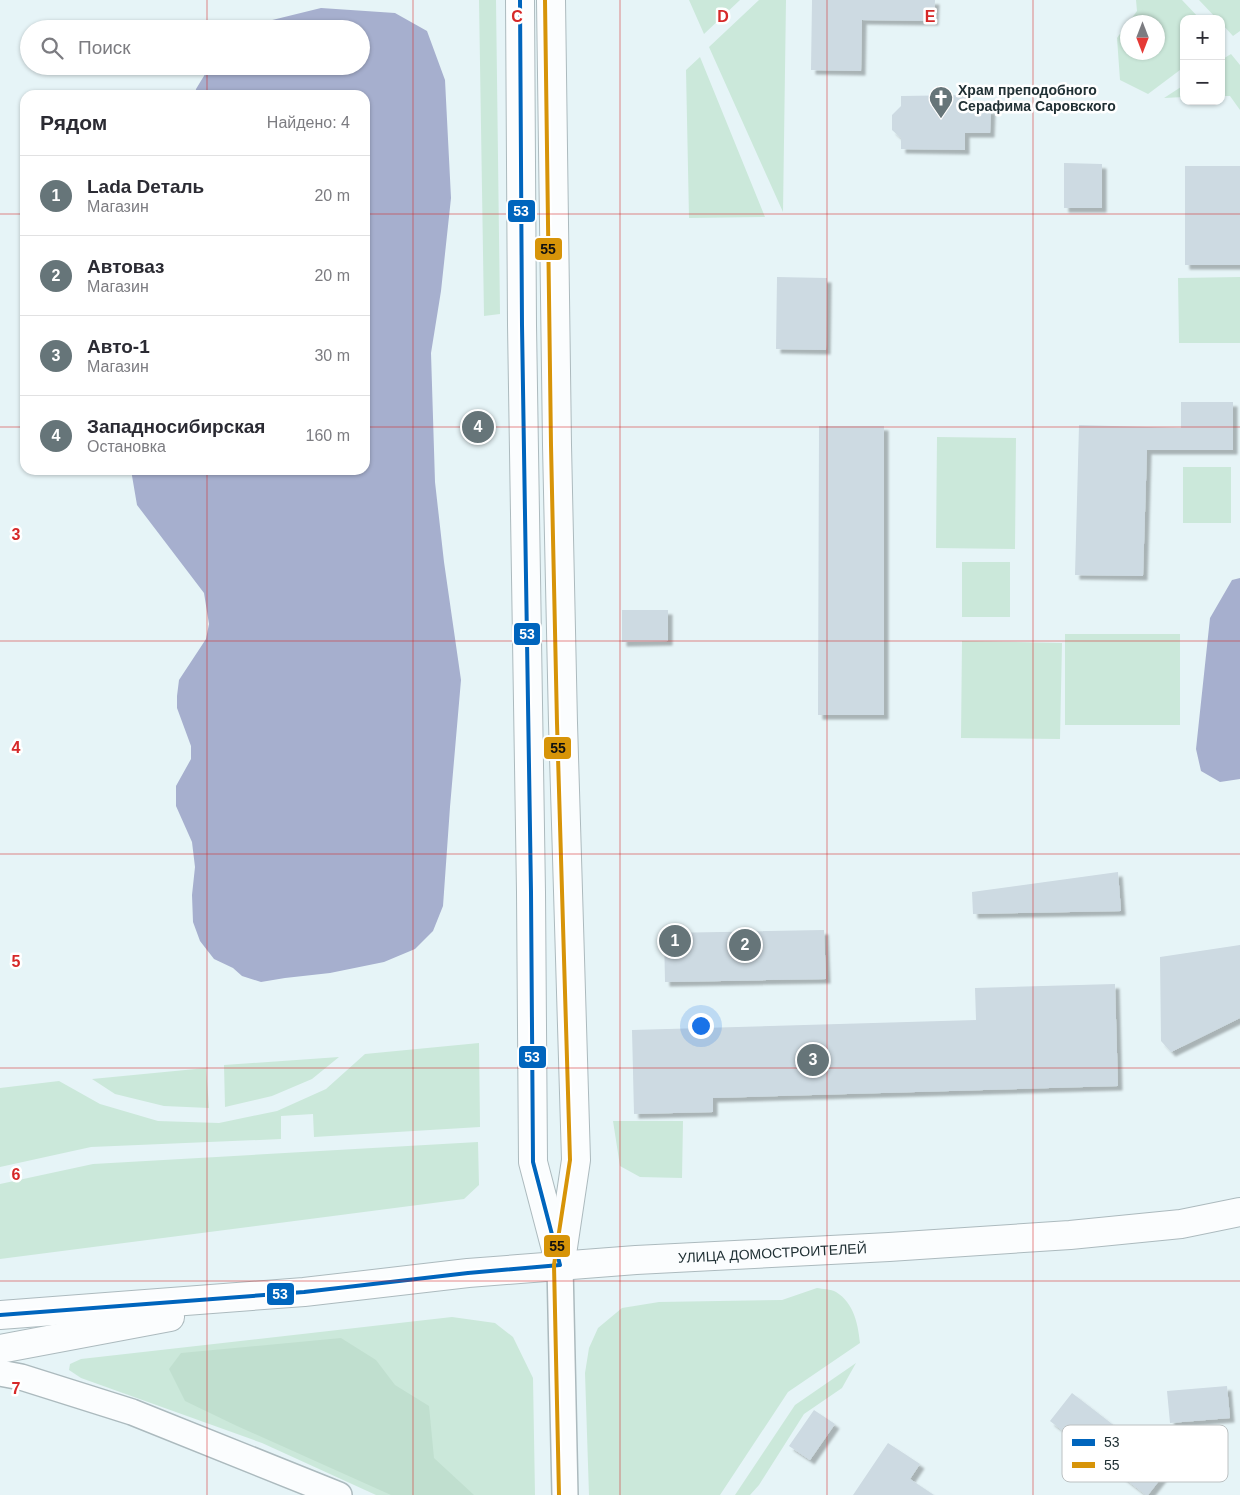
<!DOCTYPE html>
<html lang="ru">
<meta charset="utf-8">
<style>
:root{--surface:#fff;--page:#f7f7f7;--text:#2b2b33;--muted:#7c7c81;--line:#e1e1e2;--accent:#667579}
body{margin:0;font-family:Helvetica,sans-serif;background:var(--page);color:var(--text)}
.controls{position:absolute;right:15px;top:15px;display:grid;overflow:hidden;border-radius:10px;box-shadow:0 1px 4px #0004}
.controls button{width:45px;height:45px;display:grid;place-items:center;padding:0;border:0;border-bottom:1px solid var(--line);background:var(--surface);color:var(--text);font:25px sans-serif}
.compass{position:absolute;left:1120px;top:15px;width:45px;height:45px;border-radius:50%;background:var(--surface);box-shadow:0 1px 4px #0004;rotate:180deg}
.you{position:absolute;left:700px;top:1025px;width:18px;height:18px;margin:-12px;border:4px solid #fff;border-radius:50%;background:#1a73e8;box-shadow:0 0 0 8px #1a73e833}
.badge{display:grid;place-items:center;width:32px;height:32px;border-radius:50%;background:var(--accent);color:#fff;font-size:16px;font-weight:700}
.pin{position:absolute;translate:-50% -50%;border:2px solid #fff;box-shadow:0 1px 5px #0006}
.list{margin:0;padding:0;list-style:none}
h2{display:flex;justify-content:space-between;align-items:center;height:65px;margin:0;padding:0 20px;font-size:21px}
h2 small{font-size:16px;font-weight:400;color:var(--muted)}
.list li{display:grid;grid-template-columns:32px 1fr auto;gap:15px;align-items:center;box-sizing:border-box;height:80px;padding:0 20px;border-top:1px solid var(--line)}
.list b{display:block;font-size:19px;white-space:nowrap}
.list p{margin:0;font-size:16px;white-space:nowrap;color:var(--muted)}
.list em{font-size:16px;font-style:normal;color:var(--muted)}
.icon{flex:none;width:28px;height:28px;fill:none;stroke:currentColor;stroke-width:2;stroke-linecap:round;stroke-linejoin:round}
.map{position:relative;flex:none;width:1240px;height:1495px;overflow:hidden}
.search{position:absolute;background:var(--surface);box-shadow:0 1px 4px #0004;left:20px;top:20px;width:350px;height:55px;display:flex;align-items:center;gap:12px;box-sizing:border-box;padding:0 18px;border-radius:28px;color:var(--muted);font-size:19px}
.panel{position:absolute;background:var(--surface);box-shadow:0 1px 4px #0004;left:20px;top:90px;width:350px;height:385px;border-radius:15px}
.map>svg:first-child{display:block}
</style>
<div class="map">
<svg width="1240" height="1495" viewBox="0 0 1240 1495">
<defs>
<filter id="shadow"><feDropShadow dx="4.5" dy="4.5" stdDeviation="1" flood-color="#0004"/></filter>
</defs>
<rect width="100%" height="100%" fill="#e6f4f7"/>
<path fill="#cbe8da" d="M 479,0 L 496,0 L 500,314 L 484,316 Z
M 689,0 L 740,0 L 704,34 Z
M 759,0 L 786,0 L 783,212 L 709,47 Z
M 1136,0 L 1182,0 L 1200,19 L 1184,19 L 1184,67 L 1148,94 L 1120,80 L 1117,38 L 1127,24 L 1128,52 L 1158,52 L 1158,22 L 1129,22 L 1137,11 Z
M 1199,0 L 1240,0 L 1240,31 L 1233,36 L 1221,23 L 1221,19 L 1217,19 Z
M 1231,54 L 1240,65 L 1240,110 L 1230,96 L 1221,96 L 1221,60 Z
M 700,57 L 765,217 L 689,218 L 686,70 Z
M 1184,85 L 1184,97 L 1164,98 Z
M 1240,277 L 1240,343 L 1179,343 L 1178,278 Z
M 937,437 L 1016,438 L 1015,549 L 936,548 Z
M 1183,467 L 1231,467 L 1231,523 L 1183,523 Z
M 962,562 L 1010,562 L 1010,617 L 962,617 Z
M 1065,634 L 1180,634 L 1180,725 L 1065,725 Z
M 962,641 L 1062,643 L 1060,739 L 961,738 Z
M 479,1043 L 480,1127 L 314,1137 L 313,1114 L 281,1116 L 281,1139 L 91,1147 L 0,1167 L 0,1088 L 59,1081 L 100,1104 L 158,1121 L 219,1123 L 277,1111 L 326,1089 L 365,1054 Z
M 339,1057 L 312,1079 L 272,1096 L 225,1107 L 224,1065 Z
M 206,1068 L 209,1108 L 164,1106 L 115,1094 L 92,1079 Z
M 613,1121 L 683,1121 L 682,1178 L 640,1177 L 620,1166 Z
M 478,1142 L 479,1185 L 464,1199 L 0,1259 L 0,1184 L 93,1164 Z
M 817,1288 C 822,1289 831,1289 836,1292 C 854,1303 858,1324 860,1343 L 788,1392 L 720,1495 L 589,1495 L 585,1373 L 589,1348 L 598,1328 L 622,1308 L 659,1302 L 782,1300 Z
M 452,1317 L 495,1323 L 513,1337 L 533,1378 L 535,1495 L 376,1495 L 262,1443 L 81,1378 L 69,1370 L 70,1364 L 81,1359 Z
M 856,1363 L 842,1388 L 804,1414 L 759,1485 L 750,1495 L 735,1495 L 795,1405 Z"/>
<path fill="#c0dfcf" d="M 341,1338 L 376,1360 L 395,1385 L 429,1406 L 434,1458 L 474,1495 L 391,1495 L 237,1426 L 185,1401 L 169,1369 L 181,1353 Z"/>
<path fill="#a6afce" d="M 321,8 L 395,13 L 427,31 L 445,80 L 451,198 L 441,291 L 431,353 L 435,482 L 444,562 L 461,680 L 450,807 L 443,906 L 433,931 L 415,949 L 384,962 L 330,973 L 285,978 L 261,982 L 242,976 L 233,968 L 214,959 L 200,941 L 193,922 L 192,895 L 195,867 L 192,842 L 176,806 L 176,786 L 191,759 L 191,746 L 177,708 L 177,696 L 179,680 L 206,639 L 209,624 L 204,593 L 137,505 L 131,470 L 365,470 L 365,95 L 195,95 L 196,89 L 210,66 L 361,66 L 361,29 L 250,29 L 256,24 Z
M 1240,578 L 1240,779 L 1220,782 L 1201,771 L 1196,749 L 1210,618 L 1232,580 Z"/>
<path fill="#cddae2" filter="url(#shadow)" d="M 812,0 L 935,0 L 934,21 L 862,20 L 861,71 L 811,70 Z
M 966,95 L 966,108 L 991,109 L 990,133 L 965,133 L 965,150 L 901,149 L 901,138 L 892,130 L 892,115 L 901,106 L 901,96 Z
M 1064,163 L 1102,164 L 1102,208 L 1064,208 Z
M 1185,166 L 1240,166 L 1240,265 L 1185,265 Z
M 777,277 L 827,278 L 826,350 L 776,349 Z
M 1181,402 L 1233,402 L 1233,450 L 1147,450 L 1143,576 L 1075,575 L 1079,425 L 1181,428 Z
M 819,426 L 884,426 L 884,715 L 818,715 Z
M 622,610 L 668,610 L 668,641 L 622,642 Z
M 1118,872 L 1121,911 L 973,914 L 972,892 Z
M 824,930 L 826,979 L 665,982 L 664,933 Z
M 1240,945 L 1240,1018 L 1171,1052 L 1161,1041 L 1160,957 Z
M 1115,984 L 1118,1086 L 713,1098 L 713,1112 L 634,1114 L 632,1030 L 976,1020 L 975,988 Z
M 1227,1386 L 1230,1418 L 1170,1423 L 1167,1391 Z
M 1072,1393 L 1169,1468 L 1148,1495 L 1146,1495 L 1050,1421 Z
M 814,1410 L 835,1424 L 810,1460 L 789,1446 Z
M 888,1443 L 920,1464 L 910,1479 L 934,1495 L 853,1495 Z"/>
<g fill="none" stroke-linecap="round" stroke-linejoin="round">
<g stroke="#acbabe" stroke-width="28">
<path id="minor" d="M 560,1265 L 565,1495
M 0,1373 L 21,1377 L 132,1412 L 339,1495"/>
</g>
<g stroke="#acbabe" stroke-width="30">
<g id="secondary">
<path d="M 520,0 L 522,325 L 531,892 L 533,1162 L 560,1265"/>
<path d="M 551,0 L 557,445 L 563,723 L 576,1160 L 562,1254"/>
<path id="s1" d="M 0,1315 L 304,1292 L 468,1273 L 636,1260 L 889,1247 L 1070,1235 L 1181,1224 L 1240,1212"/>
<path d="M 0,1349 L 170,1317"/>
</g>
</g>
<use href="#minor" stroke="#fbfdfe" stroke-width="25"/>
<use href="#secondary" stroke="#fbfdfe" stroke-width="28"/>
<g stroke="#fff" stroke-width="8">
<path id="bus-1" d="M 520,0 L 522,325 L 531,892 L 533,1162 L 560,1265
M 0,1315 L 304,1292 L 468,1273 L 560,1265"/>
</g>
<g stroke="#fff" stroke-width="8">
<path id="bus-2" d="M 545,0 L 551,445 L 557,723 L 570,1160 L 554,1265 L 559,1495"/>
</g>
<use href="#bus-1" stroke="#0065bd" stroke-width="4"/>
<use href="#bus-2" stroke="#d79408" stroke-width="4"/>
</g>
<path fill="none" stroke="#d62828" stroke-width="1" stroke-opacity="0.55" d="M 207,0 L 207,29M 413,0 L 413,1495M 620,0 L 620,1495M 827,0 L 827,1495M 1033,0 L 1033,1495M 207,66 L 207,95M 0,214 L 25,214M 365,214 L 1240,214M 0,427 L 25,427M 365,427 L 1240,427M 207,470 L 207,1495M 0,641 L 1240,641M 0,854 L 1240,854M 0,1068 L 1240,1068M 0,1281 L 1240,1281"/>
<defs>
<g id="church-pin" transform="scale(1.25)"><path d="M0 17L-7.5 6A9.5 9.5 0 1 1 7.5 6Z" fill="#667579" stroke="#fff"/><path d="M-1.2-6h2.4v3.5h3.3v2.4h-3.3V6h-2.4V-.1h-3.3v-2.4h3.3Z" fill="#fff"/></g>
</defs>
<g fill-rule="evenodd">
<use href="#church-pin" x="941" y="98"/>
</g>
<g text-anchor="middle" stroke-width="5" stroke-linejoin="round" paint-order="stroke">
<g font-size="14" font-weight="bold" fill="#213135" stroke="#fff" text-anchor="start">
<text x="958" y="95">Храм преподобного<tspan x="958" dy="16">Серафима Саровского</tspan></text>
</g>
<g font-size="14" fill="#213135" stroke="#fff">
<text dy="5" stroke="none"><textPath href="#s1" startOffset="775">УЛИЦА ДОМОСТРОИТЕЛЕЙ</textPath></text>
</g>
</g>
<rect x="1062" y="1425" width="166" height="57" rx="8" fill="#fff" stroke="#bcc1c2" stroke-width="1"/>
<rect x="1072" y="1439" width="23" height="7" fill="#0065bd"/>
<rect x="1072" y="1462" width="23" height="6" fill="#d79408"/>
<g font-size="14" fill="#213135">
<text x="1104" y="1447">53</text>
<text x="1104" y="1470">55</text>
</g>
<g font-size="16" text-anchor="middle" font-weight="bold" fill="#d62828" stroke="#fff" stroke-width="5" stroke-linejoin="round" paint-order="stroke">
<text x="517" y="22">C</text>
<text x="723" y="22">D</text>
<text x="930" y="22">E</text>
<text x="16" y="540">3</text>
<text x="16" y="753">4</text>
<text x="16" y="967">5</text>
<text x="16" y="1180">6</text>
<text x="16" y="1394">7</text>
</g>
<g stroke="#fff" stroke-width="2">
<rect x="507" y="199" width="29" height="24" rx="5" fill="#0065bd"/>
<rect x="534" y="237" width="29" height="24" rx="5" fill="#d79408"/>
<rect x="513" y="622" width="28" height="24" rx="5" fill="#0065bd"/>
<rect x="543" y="736" width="29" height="24" rx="5" fill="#d79408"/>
<rect x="518" y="1045" width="29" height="24" rx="5" fill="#0065bd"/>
<rect x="543" y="1234" width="28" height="24" rx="5" fill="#d79408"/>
<rect x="266" y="1282" width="29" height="24" rx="5" fill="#0065bd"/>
</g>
<g font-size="14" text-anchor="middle" font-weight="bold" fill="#fff">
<text x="521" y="216">53</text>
<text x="527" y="639">53</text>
<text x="532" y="1062">53</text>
<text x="280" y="1299">53</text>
</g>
<g font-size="14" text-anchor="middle" font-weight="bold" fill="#111">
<text x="548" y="254">55</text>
<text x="558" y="753">55</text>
<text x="557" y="1251">55</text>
</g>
</svg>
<div class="controls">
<button>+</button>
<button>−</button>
</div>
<svg class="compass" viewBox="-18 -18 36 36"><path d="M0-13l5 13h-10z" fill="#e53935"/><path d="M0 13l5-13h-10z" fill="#7c7c81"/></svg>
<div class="you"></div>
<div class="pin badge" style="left:675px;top:941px">1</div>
<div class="pin badge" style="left:745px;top:945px">2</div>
<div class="pin badge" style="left:813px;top:1060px">3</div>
<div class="pin badge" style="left:478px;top:427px">4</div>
<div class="search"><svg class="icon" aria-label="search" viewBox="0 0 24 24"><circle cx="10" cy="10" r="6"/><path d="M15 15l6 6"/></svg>Поиск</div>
<section class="panel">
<h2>Рядом<small>Найдено: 4</small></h2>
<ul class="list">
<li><span class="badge">1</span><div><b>Lada Dеталь</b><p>Магазин</p></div><em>20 m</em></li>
<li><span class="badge">2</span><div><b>Автоваз</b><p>Магазин</p></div><em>20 m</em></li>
<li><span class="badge">3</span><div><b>Авто-1</b><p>Магазин</p></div><em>30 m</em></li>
<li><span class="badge">4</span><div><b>Западносибирская</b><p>Остановка</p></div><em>160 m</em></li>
</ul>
</section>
</div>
